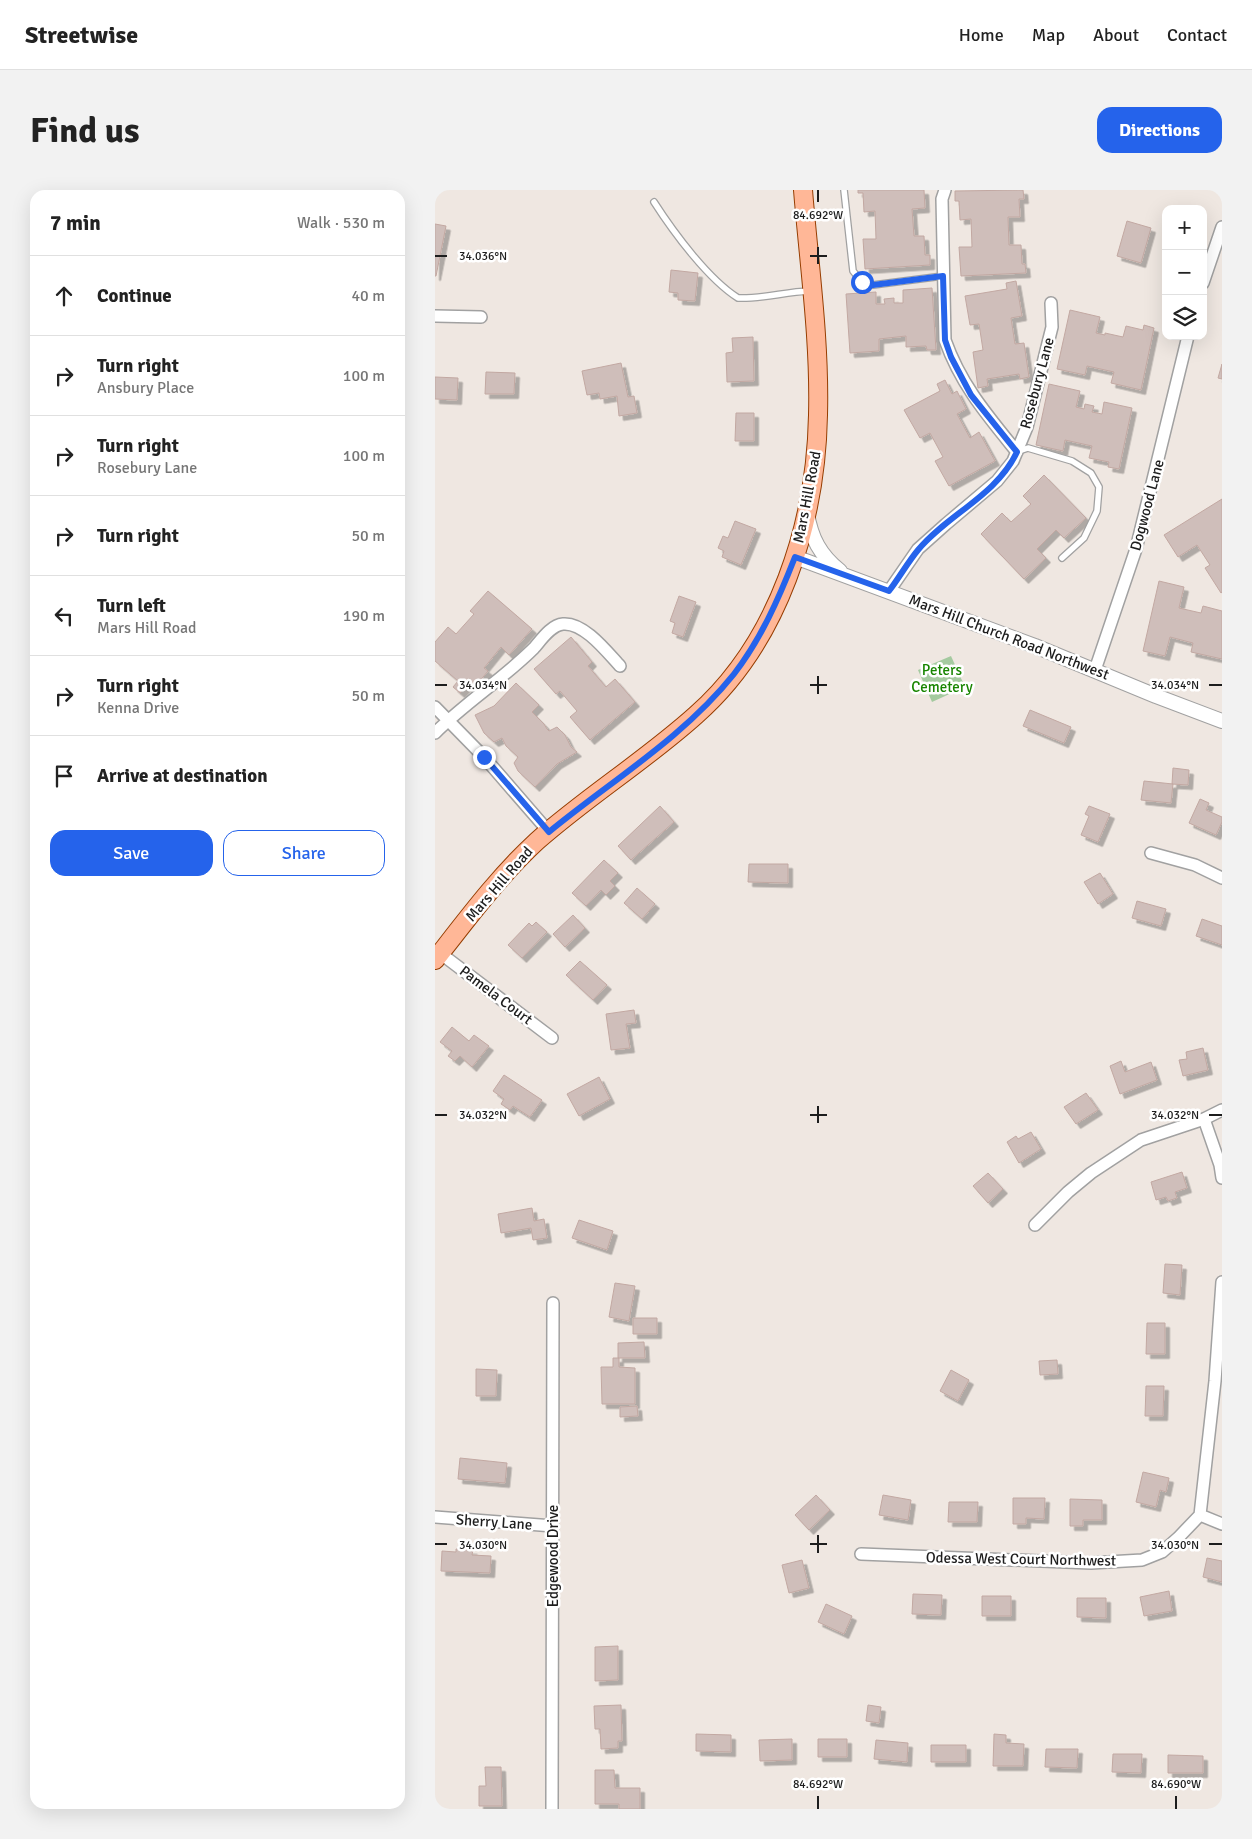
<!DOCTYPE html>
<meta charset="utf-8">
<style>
:root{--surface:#fff;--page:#f2f2f2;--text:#222;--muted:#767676;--line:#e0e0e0;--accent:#2563eb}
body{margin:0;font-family:Signika,sans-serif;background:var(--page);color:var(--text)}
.controls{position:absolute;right:15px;top:15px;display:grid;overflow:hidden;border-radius:10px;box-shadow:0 5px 20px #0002}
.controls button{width:45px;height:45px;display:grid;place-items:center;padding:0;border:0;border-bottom:1px solid var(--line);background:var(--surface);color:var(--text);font:25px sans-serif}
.stop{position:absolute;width:15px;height:15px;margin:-11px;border:4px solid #2563eb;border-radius:50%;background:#fff}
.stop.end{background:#2563eb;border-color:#fff;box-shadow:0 1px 5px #0008}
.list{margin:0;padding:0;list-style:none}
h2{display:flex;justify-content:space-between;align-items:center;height:65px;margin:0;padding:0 20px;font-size:21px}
h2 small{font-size:16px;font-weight:400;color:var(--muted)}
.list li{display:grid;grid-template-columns:32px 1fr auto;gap:15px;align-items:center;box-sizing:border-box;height:80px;padding:0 20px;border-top:1px solid var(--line)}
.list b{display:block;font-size:19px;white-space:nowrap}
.list p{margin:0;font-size:16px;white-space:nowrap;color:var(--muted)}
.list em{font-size:16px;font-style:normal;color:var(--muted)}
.actions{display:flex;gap:10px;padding:15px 20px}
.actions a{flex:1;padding:11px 0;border:1px solid var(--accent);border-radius:15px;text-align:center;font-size:18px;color:var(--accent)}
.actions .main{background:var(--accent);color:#fff}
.icon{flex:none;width:28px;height:28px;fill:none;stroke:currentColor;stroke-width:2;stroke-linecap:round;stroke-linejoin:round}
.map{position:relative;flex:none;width:787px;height:1619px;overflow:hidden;border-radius:15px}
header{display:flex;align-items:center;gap:30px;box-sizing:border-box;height:70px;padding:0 25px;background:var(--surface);border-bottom:1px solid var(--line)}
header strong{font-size:24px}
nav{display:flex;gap:28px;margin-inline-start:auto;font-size:18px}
.intro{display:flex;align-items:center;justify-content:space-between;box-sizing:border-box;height:120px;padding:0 30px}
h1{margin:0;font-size:35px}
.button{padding:12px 22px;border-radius:15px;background:var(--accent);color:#fff;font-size:18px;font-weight:700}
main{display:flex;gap:30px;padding:0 30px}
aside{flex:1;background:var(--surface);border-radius:15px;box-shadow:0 5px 20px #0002}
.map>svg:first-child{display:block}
</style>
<header>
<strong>Streetwise</strong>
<nav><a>Home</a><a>Map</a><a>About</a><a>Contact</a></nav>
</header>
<div class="intro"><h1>Find us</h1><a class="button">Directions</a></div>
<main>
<aside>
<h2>7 min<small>Walk · 530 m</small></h2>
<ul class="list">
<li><svg class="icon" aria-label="ahead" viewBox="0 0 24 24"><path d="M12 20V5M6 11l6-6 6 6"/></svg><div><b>Continue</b></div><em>40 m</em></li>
<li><svg class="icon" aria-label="right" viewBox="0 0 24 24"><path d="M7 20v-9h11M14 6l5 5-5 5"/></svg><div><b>Turn right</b><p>Ansbury Place</p></div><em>100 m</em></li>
<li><svg class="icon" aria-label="right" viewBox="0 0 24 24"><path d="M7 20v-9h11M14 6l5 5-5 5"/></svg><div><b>Turn right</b><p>Rosebury Lane</p></div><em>100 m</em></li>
<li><svg class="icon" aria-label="right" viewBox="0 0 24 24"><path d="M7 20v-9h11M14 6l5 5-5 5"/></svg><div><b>Turn right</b></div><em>50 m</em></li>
<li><svg class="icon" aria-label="left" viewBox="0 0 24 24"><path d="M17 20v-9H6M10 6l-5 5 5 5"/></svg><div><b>Turn left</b><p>Mars Hill Road</p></div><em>190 m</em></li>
<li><svg class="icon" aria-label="right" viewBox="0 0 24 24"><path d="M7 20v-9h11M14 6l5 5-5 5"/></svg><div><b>Turn right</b><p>Kenna Drive</p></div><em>50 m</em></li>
<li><svg class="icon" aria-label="arrive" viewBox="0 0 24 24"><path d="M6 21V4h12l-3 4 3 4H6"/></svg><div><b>Arrive at destination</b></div></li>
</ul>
<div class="actions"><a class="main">Save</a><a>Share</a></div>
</aside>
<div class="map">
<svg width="787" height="1619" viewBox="0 0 787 1619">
<defs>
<filter id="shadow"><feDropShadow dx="4.5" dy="4.5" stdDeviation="0" flood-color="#0004"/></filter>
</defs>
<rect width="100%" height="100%" fill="#efe7e1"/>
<path fill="#a5caa0" d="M 516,466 L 530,497 L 497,512 L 483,480 Z"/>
<path fill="#cfbeba" stroke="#c2a8a2" filter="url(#shadow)" d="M 423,0 L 489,0 L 490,18 L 477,19 L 479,46 L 489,46 L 490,65 L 495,65 L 495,75 L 430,79 L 428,49 L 441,49 L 440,21 L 429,22 L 428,3 L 423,3 Z
M 588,0 L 589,9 L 584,9 L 585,27 L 573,27 L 574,55 L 586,55 L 587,74 L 590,74 L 591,83 L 526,86 L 524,57 L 537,57 L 536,29 L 525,30 L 524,11 L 520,11 L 520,1 Z
M 692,31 L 716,38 L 706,73 L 682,66 Z
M 0,34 L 11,36 L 1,86 L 0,86 Z
M 236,80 L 263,83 L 260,111 L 243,110 L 243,103 L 234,102 Z
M 581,91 L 587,126 L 576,128 L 580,154 L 589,153 L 594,187 L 585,189 L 584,184 L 552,189 L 553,196 L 543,198 L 538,162 L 548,160 L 544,134 L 535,135 L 530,106 L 572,99 L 571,93 Z
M 497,98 L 501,160 L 492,160 L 491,156 L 471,157 L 471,146 L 444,149 L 444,161 L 415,163 L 411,104 L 441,102 L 441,114 L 450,114 L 449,109 L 459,108 L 459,113 L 468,113 L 468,100 Z
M 635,120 L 665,127 L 661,143 L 670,145 L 670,143 L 688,147 L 691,136 L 708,140 L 709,135 L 719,138 L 706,200 L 676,193 L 679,182 L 652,176 L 650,185 L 622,179 Z
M 318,147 L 319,191 L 292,192 L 291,163 L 298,162 L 297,148 Z
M 186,173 L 193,207 L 199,206 L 202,223 L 184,226 L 182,206 L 165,209 L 164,203 L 152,205 L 147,181 Z
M 787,174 L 787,189 L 783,188 Z
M 51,182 L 80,183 L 79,204 L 50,204 Z
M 0,187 L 23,188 L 22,210 L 0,209 Z
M 510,190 L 517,204 L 522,201 L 531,219 L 522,224 L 535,248 L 544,242 L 560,271 L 514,296 L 500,271 L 508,267 L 495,243 L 485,248 L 469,220 L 505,201 L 502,194 Z
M 614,194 L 645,201 L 641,217 L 649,219 L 650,214 L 659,216 L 657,222 L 667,224 L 669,212 L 697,218 L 684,279 L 673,277 L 674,272 L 654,268 L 657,256 L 630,250 L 628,261 L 601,255 Z
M 301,223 L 319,223 L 319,251 L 300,251 Z
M 609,285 L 651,328 L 629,348 L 621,340 L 602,359 L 611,368 L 589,389 L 546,344 L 567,323 L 576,332 L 596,314 L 588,306 Z
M 787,309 L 787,402 L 786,403 L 770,378 L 775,375 L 762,355 L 743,367 L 729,345 Z
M 300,331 L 321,339 L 306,375 L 287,367 L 289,361 L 283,358 L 288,346 L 293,348 Z
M 724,391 L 749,397 L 744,418 L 766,423 L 768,416 L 787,421 L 787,469 L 756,462 L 758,453 L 735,447 L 730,466 L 708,461 Z
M 53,401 L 97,439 L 74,465 L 66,457 L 49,478 L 53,481 L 39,498 L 34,494 L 25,503 L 18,497 L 23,491 L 0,471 L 0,452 L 13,437 L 21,444 L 39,424 L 35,421 Z
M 244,406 L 261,412 L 248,447 L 237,443 L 240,433 L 235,431 Z
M 136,447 L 157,472 L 153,476 L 171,497 L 180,489 L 200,512 L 155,550 L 135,527 L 142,521 L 125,501 L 121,504 L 99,479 Z
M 81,493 L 104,515 L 97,522 L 109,534 L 112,539 L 114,541 L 122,537 L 130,545 L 136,557 L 142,562 L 122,574 L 100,597 L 83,581 L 79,573 L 83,567 L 71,556 L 67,548 L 59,552 L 49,543 L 40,525 L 59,516 Z
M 595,520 L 636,537 L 629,553 L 588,536 Z
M 738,578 L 754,580 L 753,595 L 737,594 Z
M 709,591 L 738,594 L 736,613 L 706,610 Z
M 765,609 L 774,613 L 771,620 L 787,627 L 787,632 L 781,645 L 754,633 Z
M 225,616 L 239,632 L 196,670 L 183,656 Z
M 654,616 L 675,624 L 663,652 L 646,645 L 654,626 L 650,624 Z
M 169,670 L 183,683 L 175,691 L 180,696 L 171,705 L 166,700 L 151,716 L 137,703 Z
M 314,674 L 353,674 L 353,693 L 313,692 Z
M 665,683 L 678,704 L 663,714 L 649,692 Z
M 202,698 L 220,714 L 207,729 L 189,713 Z
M 702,711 L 731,719 L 726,736 L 697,728 Z
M 138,725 L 150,738 L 130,757 L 118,744 Z
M 767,729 L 787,736 L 787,755 L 761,746 Z
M 101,732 L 112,742 L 87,768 L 73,755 L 94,733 L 97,736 Z
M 145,771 L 172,795 L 158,810 L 131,785 Z
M 199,820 L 201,833 L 191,834 L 195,858 L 176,860 L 171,824 Z
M 17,837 L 34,851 L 39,845 L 54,856 L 37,877 L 25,866 L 20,871 L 13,866 L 17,861 L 5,852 Z
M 768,858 L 773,880 L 748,886 L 744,870 L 752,869 L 751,862 Z
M 686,871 L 690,882 L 716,872 L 722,890 L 685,904 L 675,876 Z
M 69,885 L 107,910 L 95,927 L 78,916 L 75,920 L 66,914 L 69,909 L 58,901 Z
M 164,887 L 175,909 L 144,926 L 132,904 Z
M 651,903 L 663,920 L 641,934 L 629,917 Z
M 596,942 L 606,959 L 584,973 L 572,952 L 581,946 L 583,949 Z
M 747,982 L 752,998 L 740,1002 L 742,1008 L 733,1011 L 731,1007 L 721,1010 L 716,992 Z
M 553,983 L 568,999 L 553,1013 L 538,996 Z
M 97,1018 L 99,1031 L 109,1029 L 112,1048 L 98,1050 L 96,1038 L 66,1043 L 63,1024 Z
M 144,1030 L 178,1041 L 172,1060 L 137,1048 Z
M 730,1074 L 747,1075 L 745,1105 L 728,1103 Z
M 180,1093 L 200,1096 L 194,1131 L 174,1127 Z
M 198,1128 L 222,1128 L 222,1144 L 198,1144 Z
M 712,1133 L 730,1133 L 730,1164 L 711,1164 Z
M 209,1152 L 210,1168 L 183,1168 L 183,1153 Z
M 178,1168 L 184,1168 L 184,1177 L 200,1178 L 200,1214 L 167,1214 L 166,1177 L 178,1177 Z
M 622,1170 L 623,1184 L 605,1185 L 604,1171 Z
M 41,1179 L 62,1180 L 61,1206 L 41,1206 Z
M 516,1180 L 534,1190 L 523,1211 L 505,1201 Z
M 711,1196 L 729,1196 L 728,1226 L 710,1226 Z
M 202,1216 L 203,1226 L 185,1227 L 185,1217 Z
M 25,1268 L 72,1273 L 70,1293 L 23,1289 Z
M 708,1282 L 734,1288 L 731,1302 L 725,1300 L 721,1317 L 701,1312 Z
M 381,1305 L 395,1320 L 374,1340 L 360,1325 Z
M 448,1305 L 476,1310 L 473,1330 L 444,1325 Z
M 578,1308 L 610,1308 L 609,1329 L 591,1328 L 591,1334 L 578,1334 Z
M 635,1309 L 667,1310 L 667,1330 L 648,1330 L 648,1336 L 635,1336 Z
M 514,1312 L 543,1312 L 542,1332 L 513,1332 Z
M 21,1359 L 38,1360 L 37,1365 L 56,1366 L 55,1383 L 6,1381 L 7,1361 L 21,1362 Z
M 772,1368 L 787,1371 L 787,1392 L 768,1387 Z
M 367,1370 L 374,1398 L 354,1403 L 347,1375 Z
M 734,1401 L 737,1421 L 709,1426 L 705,1407 Z
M 478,1404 L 507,1405 L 506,1425 L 477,1424 Z
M 547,1406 L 576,1406 L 576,1426 L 547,1426 Z
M 642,1408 L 671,1408 L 671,1428 L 642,1427 Z
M 391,1414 L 417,1426 L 409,1444 L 383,1432 Z
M 183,1456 L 183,1490 L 160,1491 L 160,1457 Z
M 186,1515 L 187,1551 L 183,1551 L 183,1558 L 166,1559 L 165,1539 L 160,1539 L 159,1516 Z
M 433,1515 L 446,1517 L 444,1533 L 431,1531 Z
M 261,1544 L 296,1545 L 296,1562 L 261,1561 Z
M 559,1544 L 571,1545 L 571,1553 L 589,1554 L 588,1576 L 558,1576 Z
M 357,1549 L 357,1570 L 325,1571 L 324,1550 Z
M 383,1549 L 412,1549 L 412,1567 L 383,1567 Z
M 441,1550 L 473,1553 L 472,1572 L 439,1569 Z
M 496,1555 L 531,1555 L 531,1572 L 496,1572 Z
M 611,1559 L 643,1559 L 642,1578 L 610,1577 Z
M 678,1564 L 707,1564 L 706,1583 L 677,1582 Z
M 733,1565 L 768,1566 L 768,1583 L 733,1583 Z
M 50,1577 L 66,1577 L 67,1616 L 44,1616 L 44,1596 L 51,1596 Z
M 160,1580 L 179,1580 L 180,1598 L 205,1598 L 205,1619 L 184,1619 L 184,1614 L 160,1614 Z"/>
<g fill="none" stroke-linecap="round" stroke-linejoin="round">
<g stroke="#a1a1a1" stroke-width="8">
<path id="service" d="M 409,0 L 418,81 L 427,92 L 438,95 L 508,86
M 219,12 C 239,43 273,89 303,108 C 327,109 350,102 374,101
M 584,261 L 593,258 L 637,271 L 656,283 L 664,297 L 662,321 L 649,348 L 627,368"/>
</g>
<g stroke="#a1a1a1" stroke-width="14">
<path id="minor" d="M 510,0 L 507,9 L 510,150 C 526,195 552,225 582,262
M 768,93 L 787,37
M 0,126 L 46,127
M 454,401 L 483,359 L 511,334 L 562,291 L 578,271 L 592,237 L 617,137 L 616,113
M 660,480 L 701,359 L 753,146
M 0,517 L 49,567 L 114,642
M 0,543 C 31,512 68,489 99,458 C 106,450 116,435 128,434 C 149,432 172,462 185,476
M 716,663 L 760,675 L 787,688
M 5,763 L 117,848
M 769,929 L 785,975 L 787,988
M 600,1035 L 633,1002 L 656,983 L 706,950 L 769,929 L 787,920
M 765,1325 L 780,1191 L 787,1092
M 765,1325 L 787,1334
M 0,1327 L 118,1336
M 426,1364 L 656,1373 L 707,1370 L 727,1362 L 743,1348 L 765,1325
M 117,1619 L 118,1113"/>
</g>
<g stroke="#a1a1a1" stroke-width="16">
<path id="tertiary" d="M 372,323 C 376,348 385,365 405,381
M 360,367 L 600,456 L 721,506 L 787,531"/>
</g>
<g stroke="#963d00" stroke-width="20">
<path id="primary" d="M 0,770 C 32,729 64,686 102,651 C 153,606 211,570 261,525 C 344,452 381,333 383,225 C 385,151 374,74 368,0"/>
</g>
<use href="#service" stroke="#fff" stroke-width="5.5"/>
<use href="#minor" stroke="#fff" stroke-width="11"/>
<use href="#tertiary" stroke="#fff" stroke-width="14"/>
<use href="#primary" stroke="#ffb797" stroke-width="18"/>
</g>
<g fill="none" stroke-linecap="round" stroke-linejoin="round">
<path stroke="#2563eb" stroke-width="6" d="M 49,567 L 114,642 C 176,591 248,548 299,484 C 326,449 344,408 360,367 L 454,401 C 464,388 473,372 483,360 C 513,324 561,306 582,262 L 536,205 L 516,167 L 510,150 L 508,86 L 438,95 L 427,92"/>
</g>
<path fill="none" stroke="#1d1d1d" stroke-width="2" d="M 383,0 L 383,12M 383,57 L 383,74M 0,66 L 12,66M 375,66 L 392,66M 383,486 L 383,504M 0,495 L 12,495M 375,495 L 392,495M 774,495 L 787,495M 383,916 L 383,933M 0,925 L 12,925M 375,925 L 392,925M 774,925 L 787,925M 383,1345 L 383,1363M 0,1354 L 12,1354M 375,1354 L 392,1354M 774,1354 L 787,1354M 383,1606 L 383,1619M 741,1606 L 741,1619"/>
<g text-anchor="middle" stroke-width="5" stroke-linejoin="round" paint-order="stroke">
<g font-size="15" fill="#1d1d1d" stroke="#fff">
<text transform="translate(602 193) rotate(-75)" y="5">Rosebury Lane</text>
<text transform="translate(372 307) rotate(-79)" y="5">Mars Hill Road</text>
<text transform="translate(712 315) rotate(-75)" y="5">Dogwood Lane</text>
<text transform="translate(574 447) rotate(21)" y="5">Mars Hill Church Road Northwest</text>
<text transform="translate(64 694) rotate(-49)" y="5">Mars Hill Road</text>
<text transform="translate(61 805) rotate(37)" y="5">Pamela Court</text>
<text transform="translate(59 1332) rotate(4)" y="5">Sherry Lane</text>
<text transform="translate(118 1366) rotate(-90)" y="5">Edgewood Drive</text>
<text transform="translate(586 1369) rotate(1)" y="5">Odessa West Court Northwest</text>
</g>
<g font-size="15" fill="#188501" stroke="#fff">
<text x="507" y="485">Peters<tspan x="507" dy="17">Cemetery</tspan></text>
</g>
</g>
<g font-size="12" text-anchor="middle" fill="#1d1d1d" stroke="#fff" stroke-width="5" stroke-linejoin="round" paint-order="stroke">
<text x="383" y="29">84.692°W</text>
<text x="48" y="70">34.036°N</text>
<text x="48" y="499">34.034°N</text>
<text x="740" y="499">34.034°N</text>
<text x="48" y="929">34.032°N</text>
<text x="740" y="929">34.032°N</text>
<text x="48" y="1359">34.030°N</text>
<text x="740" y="1359">34.030°N</text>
<text x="383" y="1598">84.692°W</text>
<text x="741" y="1598">84.690°W</text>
</g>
</svg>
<div class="controls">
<button>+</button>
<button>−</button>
<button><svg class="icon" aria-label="layers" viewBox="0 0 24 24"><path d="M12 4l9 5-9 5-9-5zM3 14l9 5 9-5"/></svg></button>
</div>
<div class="stop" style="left:427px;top:92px"></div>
<div class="stop end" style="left:49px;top:567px"></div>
</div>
</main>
